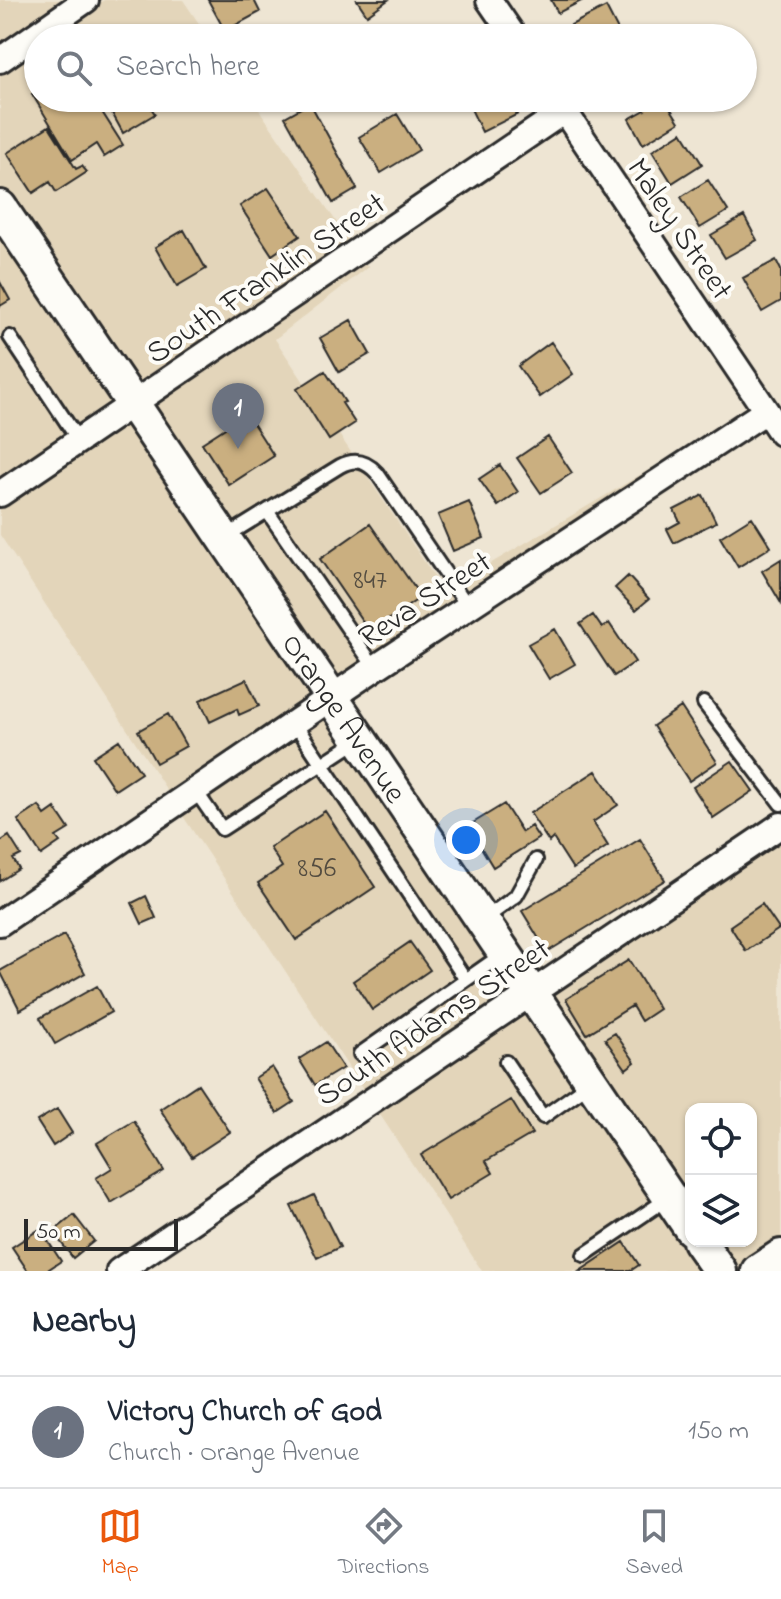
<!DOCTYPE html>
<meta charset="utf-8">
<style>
:root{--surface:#fff;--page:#f2f2f3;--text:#1f2937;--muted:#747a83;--line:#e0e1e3;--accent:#ea580c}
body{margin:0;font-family:"Indie Flower",sans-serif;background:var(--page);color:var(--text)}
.controls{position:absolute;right:24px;bottom:24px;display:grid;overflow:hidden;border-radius:16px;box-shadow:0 2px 6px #0004}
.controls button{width:72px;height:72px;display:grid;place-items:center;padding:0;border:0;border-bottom:2px solid var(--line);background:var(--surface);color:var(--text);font:40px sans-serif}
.scale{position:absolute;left:24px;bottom:20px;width:154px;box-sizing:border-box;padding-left:8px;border:4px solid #2b2b2b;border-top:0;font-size:22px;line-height:28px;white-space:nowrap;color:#2b2b2b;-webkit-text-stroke:6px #fdfcf7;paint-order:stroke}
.you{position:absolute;left:466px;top:840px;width:28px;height:28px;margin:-20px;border:6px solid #fff;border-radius:50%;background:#1a73e8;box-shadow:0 0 0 12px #1a73e833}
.badge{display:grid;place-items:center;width:52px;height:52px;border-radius:50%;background:var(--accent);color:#fff;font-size:26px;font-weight:700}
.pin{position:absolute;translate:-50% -66px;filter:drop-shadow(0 2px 4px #0008)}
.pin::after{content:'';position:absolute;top:42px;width:28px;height:24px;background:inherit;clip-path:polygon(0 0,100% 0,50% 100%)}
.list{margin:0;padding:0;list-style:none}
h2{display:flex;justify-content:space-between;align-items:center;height:104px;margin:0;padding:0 32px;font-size:34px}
h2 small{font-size:26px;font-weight:400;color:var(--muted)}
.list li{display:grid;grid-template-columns:52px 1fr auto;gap:24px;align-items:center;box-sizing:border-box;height:112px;padding:0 32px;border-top:2px solid var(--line)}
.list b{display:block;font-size:30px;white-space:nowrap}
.list p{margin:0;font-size:26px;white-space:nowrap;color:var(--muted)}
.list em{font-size:26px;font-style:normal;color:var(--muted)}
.icon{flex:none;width:44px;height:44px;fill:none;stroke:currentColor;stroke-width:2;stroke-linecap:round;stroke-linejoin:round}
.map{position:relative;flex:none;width:781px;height:1271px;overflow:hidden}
.search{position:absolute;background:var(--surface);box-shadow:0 2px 6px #0004;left:24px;right:24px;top:24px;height:88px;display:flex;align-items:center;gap:20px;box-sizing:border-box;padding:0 28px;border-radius:44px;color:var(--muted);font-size:30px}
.sheet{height:216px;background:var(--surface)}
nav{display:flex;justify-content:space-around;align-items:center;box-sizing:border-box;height:112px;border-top:2px solid var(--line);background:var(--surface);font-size:22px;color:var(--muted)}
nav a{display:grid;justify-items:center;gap:4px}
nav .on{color:var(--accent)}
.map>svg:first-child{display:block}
</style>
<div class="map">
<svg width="781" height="1271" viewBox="0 0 781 1271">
<rect width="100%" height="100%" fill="#eee5d3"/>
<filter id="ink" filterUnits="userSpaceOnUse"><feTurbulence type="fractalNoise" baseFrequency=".0125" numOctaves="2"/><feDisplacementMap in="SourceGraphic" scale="16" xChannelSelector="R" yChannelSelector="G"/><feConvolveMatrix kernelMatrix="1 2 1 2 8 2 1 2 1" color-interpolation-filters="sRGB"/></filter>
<g filter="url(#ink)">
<path fill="#e3d5ba" d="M 0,0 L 67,0 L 0,47 Z
M 104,0 L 183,0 L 209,38 L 50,38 Z
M 38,47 L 38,98 L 251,98 L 351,243 L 137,389 L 0,186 L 0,73 Z
M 0,228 L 118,402 L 0,482 Z
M 364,261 L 368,267 L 275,339 L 444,591 L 728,423 L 335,683 L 149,407 Z
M 130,420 L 316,696 L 170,795 L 0,535 L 0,507 Z
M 328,714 L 516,990 L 365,1092 L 181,813 Z
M 781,838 L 781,1243 L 739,1271 L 734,1271 L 713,1241 L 751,1241 L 751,1109 L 691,1109 L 691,1208 L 547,995 Z
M 528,1008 L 706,1271 L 482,1271 L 377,1110 Z"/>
<path fill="#caaf80" stroke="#2b2b2b" stroke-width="2" d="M 208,0 L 254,0 L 260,12 L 225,31 Z
M 357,0 L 388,0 L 367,15 Z
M 551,0 L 583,0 L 558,13 Z
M 606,7 L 622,38 L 578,38 L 571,25 Z
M 38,91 L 38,98 L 78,98 L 84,108 L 95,101 L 123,145 L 104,157 L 96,144 L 72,160 L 32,94 Z
M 133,98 L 145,98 L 155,114 L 123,133 L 111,111 Z
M 482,98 L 510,98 L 518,114 L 482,132 L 471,109 L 484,102 Z
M 642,98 L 664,98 L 679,122 L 643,144 L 629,119 L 645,110 L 639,100 Z
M 310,103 L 357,189 L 333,203 L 285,117 Z
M 397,114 L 419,150 L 381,173 L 359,137 Z
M 49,126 L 76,169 L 82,166 L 87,172 L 56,192 L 50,182 L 33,193 L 7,153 Z
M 682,132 L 702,164 L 672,183 L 652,151 Z
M 708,180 L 728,211 L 700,228 L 681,197 Z
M 268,188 L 300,236 L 272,255 L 240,206 Z
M 744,216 L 757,240 L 725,258 L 711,235 Z
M 184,230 L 206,269 L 177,286 L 155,247 Z
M 776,260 L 781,270 L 781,301 L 762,312 L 743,278 Z
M 0,282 L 10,300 L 0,306 Z
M 351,320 L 370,354 L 339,372 L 320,338 Z
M 551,342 L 573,374 L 540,397 L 518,366 Z
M 325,371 L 345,402 L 342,403 L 355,423 L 329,440 L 297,389 Z
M 247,414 L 274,456 L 229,485 L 202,443 Z
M 548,437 L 572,473 L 541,493 L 517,458 Z
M 500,465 L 518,492 L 498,506 L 479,479 Z
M 703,495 L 716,522 L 674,543 L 667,529 L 680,522 L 674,510 Z
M 469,502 L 484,538 L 453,551 L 438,515 Z
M 752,517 L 771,547 L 738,567 L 720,537 Z
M 370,524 L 421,597 L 370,632 L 320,559 Z
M 781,559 L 781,603 L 762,571 Z
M 628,576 L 649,599 L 636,610 L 615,588 Z
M 593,615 L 602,628 L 609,623 L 635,662 L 614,676 L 580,624 Z
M 555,629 L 575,664 L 549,679 L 528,644 Z
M 246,679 L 259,706 L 239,715 L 237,709 L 210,722 L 200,700 Z
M 681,707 L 717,762 L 689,781 L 653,726 Z
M 168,714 L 186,746 L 156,763 L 138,731 Z
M 119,740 L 141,773 L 115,790 L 93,757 Z
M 732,761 L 753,791 L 713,818 L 693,787 Z
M 596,771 L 618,805 L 593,822 L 608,846 L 573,869 L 553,838 L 549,842 L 530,813 Z
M 504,804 L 522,832 L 531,826 L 539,838 L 493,867 L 468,826 Z
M 39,806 L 45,815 L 55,808 L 69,829 L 56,837 L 60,842 L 41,855 L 18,820 Z
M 325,811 L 375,887 L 296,940 L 258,883 L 282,867 L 270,848 Z
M 9,836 L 21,855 L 13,859 L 19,869 L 0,881 L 0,842 Z
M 640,839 L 665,880 L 547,952 L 522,911 Z
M 146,896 L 156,918 L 142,924 L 132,903 Z
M 762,904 L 779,929 L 746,951 L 730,926 Z
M 64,935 L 85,973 L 20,1010 L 0,971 Z
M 410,942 L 430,970 L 372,1010 L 353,981 Z
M 629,960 L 659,1009 L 641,1021 L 632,1006 L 587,1034 L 566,999 Z
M 97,986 L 111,1012 L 55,1044 L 40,1018 Z
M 615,1033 L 635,1062 L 626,1069 L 605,1039 Z
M 326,1042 L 343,1068 L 315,1085 L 299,1059 Z
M 272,1067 L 294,1102 L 277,1113 L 255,1078 Z
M 198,1084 L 230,1132 L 192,1157 L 160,1109 Z
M 511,1100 L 532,1134 L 486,1161 L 493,1173 L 448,1200 L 421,1155 Z
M 57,1109 L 72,1133 L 53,1146 L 37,1121 Z
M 134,1121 L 164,1171 L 111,1203 L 96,1178 L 112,1168 L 97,1143 Z
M 314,1195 L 340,1247 L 317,1258 L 291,1206 Z
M 74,1215 L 94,1241 L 73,1258 L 53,1232 Z
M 40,1229 L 61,1261 L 46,1271 L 28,1271 L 12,1247 Z
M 624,1242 L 639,1265 L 630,1271 L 580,1271 Z"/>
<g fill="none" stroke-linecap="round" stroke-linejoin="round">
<g stroke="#2b2b2b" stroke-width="18">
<path id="service" d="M 10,337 L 79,441
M 267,511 L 375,668
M 225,537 L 340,466 C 355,458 366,461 377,473 L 469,608
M 704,703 L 781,804
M 295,724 L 466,980
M 195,790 L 222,829 L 357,741
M 483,920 L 516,896 L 536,860
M 360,1054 L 503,954
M 506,1062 L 543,1117 L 591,1083
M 584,1255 L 667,1199"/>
</g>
<g stroke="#2b2b2b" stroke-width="30">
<path id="minor" d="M 489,0 L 515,38
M 0,60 L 86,0
M 557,100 L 781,433
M 0,494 L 564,111
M 0,923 L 375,668 L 766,411
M 119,1271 L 781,825"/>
</g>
<g stroke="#2b2b2b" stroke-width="38">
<g id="tertiary">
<path id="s1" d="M 0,207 L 691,1229"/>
<path d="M 699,1241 L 720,1271"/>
<path d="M 758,1271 L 781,1256"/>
</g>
</g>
<use href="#service" stroke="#fdfcf7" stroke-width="12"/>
<use href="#minor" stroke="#fdfcf7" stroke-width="24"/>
<use href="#tertiary" stroke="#fdfcf7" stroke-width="32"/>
</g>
</g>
<g text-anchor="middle" stroke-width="8" stroke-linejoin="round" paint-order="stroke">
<g font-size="28" fill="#534c40">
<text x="370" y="588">847</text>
<text x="317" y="876">856</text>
</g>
<g font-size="32" fill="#2b2b2b" stroke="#fdfcf7">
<text transform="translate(681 228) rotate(56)" y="11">Maley Street</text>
<text transform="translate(265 277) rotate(-34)" y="11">South Franklin Street</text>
<text transform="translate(424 598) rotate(-33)" y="11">Reva Street</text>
<text dy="11" stroke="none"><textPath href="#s1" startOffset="616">Orange Avenue</textPath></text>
<text transform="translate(432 1021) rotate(-34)" y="11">South Adams Street</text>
</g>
</g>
</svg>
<div class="controls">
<button><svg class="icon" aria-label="locate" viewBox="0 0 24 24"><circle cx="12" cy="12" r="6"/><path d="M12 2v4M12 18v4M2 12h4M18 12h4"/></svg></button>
<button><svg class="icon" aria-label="layers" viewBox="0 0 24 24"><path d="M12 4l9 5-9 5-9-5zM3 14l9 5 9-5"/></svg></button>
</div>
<div class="scale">50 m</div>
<div class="you"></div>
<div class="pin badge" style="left:238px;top:449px;background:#6b7280">1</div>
<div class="search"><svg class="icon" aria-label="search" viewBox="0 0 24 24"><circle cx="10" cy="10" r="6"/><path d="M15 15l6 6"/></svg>Search here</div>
</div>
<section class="sheet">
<h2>Nearby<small></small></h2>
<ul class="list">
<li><span class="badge" style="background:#6b7280">1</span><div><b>Victory Church of God</b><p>Church · Orange Avenue</p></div><em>150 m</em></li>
</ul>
</section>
<nav>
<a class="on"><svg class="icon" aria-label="map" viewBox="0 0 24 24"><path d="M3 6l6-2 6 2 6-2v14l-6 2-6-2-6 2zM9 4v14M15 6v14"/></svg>Map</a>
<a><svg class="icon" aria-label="directions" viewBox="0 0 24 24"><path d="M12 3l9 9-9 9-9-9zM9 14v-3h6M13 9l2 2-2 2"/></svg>Directions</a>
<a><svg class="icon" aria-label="saved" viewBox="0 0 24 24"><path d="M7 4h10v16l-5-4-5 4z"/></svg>Saved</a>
</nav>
